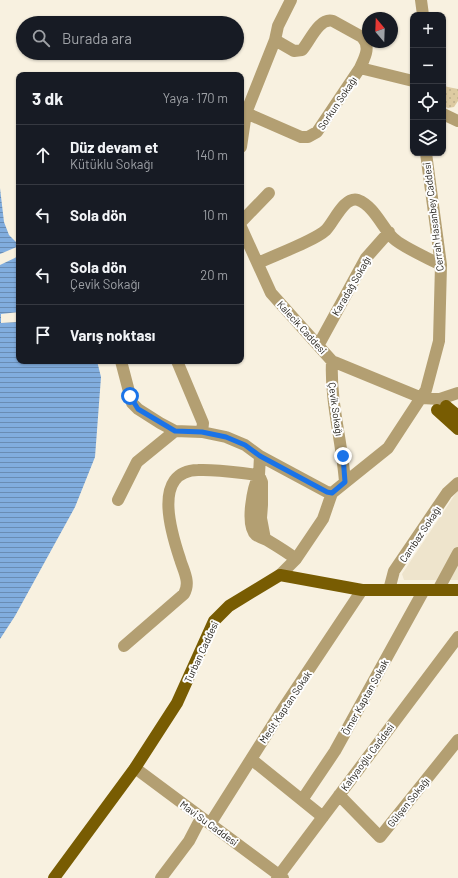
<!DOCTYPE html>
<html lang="tr">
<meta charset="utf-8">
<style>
:root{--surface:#171b24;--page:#20242c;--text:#f1f3f6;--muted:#9ea1a6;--line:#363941}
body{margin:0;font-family:Barlow,sans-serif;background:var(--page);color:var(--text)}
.controls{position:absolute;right:12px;top:12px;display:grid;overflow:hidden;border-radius:8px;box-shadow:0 1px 3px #0004}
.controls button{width:36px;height:36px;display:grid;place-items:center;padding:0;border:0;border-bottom:1px solid var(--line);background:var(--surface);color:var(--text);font:20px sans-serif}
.compass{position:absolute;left:362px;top:12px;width:36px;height:36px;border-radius:50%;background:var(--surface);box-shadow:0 1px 3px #0004;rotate:341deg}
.stop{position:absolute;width:12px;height:12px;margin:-9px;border:3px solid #1a73e8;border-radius:50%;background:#fff}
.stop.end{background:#1a73e8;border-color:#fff;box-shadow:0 1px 4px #0008}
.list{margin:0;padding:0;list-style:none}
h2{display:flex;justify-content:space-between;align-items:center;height:52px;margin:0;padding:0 16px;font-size:17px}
h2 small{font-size:13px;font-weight:400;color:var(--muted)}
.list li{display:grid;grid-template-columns:26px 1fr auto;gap:12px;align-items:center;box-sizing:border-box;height:60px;padding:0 16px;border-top:1px solid var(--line)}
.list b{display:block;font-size:15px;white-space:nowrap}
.list p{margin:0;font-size:13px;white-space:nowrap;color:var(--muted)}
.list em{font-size:13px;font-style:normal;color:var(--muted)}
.icon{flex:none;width:22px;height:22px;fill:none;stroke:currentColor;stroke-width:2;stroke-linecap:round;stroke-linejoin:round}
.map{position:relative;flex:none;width:458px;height:878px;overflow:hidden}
.search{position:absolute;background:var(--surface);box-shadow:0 1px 3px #0004;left:16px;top:16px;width:228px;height:44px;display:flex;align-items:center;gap:10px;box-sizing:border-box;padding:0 14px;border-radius:22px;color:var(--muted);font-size:15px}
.panel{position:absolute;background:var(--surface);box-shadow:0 1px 3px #0004;left:16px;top:72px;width:228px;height:292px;border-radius:8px}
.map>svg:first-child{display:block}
</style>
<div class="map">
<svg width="458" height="878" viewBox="0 0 458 878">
<defs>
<pattern id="park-dots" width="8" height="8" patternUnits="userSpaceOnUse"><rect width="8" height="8" fill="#ddcba2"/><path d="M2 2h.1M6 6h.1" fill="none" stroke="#bdae8b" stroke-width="1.8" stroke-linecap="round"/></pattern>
<pattern id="water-rules" width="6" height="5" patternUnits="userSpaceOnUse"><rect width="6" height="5" fill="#81adde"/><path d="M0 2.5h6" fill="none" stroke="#698cb3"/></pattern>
</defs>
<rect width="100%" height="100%" fill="#f8f1e0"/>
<path fill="#eee4cc" d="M 458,490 L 458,580 L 404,580 L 402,574 Z"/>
<path fill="url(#park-dots)" d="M 443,86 L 458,89 L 458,101 L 454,107 L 448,108 L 443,106 Z"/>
<path fill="url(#water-rules)" d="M 0,188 L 4,222 L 9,235 L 19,245 L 19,361 L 97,361 L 101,377 L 95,457 L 75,507 L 15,616 L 0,639 Z"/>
<path fill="#f8f1e0" d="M 19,246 L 19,256 L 0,265 L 0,254 Z
M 19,312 L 19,322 L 1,323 L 1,314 Z"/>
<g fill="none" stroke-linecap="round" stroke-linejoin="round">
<path stroke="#b39f72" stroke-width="12" d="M 421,0 L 423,15
M 275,40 L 294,51 L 302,50 C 310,41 319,17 333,21 L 362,37 C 371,47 365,57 360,68 L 413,81
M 246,113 L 301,137 L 308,137 L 317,132 L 360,68
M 443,114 L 458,121
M 241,147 L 246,113 L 275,40 L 278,26 L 291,0
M 241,222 L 269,193
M 241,227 L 271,293 L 332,361 L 422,398 L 440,399 L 446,406
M 258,263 C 275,255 314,241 326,230 C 334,222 344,196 358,200 C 374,206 382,227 393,238 C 402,247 428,258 441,265
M 319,344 L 366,258 L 389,232
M 121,361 L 132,403 L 138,409 L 160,423 L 175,431 L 202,432 L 226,437 L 245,445 L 260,456 L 327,492 L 332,493
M 177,361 L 203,423 L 202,432
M 332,361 C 330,402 342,441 345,482
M 439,404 L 440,399 L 458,393
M 260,456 L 259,475 L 262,482 L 262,505 L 261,518 L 265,539
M 259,475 C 253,487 245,525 256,535 C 259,537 264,539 267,540 C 277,546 287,552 296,559
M 118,500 L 137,462 L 175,431
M 280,575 L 296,559 L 323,519 L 332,493 L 388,448 L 426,390 L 439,341 L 441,265 L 426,153
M 389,590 L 394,571 L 447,493 L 458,483
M 438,590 L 458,553
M 124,646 L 184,594 C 191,582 183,570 180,559 C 171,532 152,471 198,470 C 218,469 239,473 259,475
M 251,759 L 323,817
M 135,768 L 283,878
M 339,795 L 380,837 L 458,740
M 302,800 L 335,751 L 424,590
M 210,824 L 284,707 L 362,590
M 161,878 L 189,841 L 201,818
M 277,878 L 458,637"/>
<path stroke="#785c02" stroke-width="12" d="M 446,406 L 458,416
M 437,410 L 458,429
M 54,878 L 135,768 L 177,703 L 214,621 L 229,606 L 280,575 L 362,590 L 458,590"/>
</g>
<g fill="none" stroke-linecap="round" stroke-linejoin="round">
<path stroke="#1a73e8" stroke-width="5" d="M 130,396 L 138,409 L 175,431 L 202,432 L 226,437 L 245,445 L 260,456 L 327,492 L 332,493 L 345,482 L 343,456"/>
</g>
<g text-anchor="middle" stroke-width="4" stroke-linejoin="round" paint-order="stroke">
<g font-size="10" fill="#1d1a14" stroke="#fefefe">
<text transform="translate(337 103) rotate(-56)" y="4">Sorkun Sokağı</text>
<text transform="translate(433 217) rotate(-97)" y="4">Cerrah Hasanbey Caddesi</text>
<text transform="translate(351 286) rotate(-60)" y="4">Karadağ Sokağı</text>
<text transform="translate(302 327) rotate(48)" y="4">Kalecik Caddesi</text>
<text transform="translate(336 409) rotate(82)" y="4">Çevik Sokağı</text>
<text transform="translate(420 534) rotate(-56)" y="4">Cambaz Sokağı</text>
<text transform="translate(201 652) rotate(-65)" y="4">Turban Caddesi</text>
<text transform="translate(365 697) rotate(-61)" y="4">Ömer Kaptan Sokak</text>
<text transform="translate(285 707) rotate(-56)" y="4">Mecit Kaptan Sokak</text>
<text transform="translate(367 757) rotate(-53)" y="4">Kahyaoğlu Caddesi</text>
<text transform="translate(408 802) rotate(-51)" y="4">Gülşen Sokağı</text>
<text transform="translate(209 823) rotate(36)" y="4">Mavi Su Caddesi</text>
</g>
</g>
</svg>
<div class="controls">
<button>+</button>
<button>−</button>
<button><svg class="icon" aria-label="locate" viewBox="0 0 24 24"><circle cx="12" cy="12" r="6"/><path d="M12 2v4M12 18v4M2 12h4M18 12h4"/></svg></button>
<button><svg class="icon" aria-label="layers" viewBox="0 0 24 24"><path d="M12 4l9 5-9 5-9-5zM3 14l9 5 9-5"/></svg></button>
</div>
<svg class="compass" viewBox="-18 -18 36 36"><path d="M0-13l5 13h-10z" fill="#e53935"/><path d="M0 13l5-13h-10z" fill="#9ea1a6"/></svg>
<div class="stop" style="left:130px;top:396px"></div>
<div class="stop end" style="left:343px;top:456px"></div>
<div class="search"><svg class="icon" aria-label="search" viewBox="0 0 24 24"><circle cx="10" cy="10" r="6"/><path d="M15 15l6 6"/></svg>Burada ara</div>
<section class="panel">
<h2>3 dk<small>Yaya · 170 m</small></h2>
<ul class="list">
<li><svg class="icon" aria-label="ahead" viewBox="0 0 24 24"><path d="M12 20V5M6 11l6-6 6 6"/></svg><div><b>Düz devam et</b><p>Kütüklu Sokağı</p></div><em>140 m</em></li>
<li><svg class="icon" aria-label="left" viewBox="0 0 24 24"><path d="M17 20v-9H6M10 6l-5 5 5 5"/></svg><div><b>Sola dön</b></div><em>10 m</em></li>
<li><svg class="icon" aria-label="left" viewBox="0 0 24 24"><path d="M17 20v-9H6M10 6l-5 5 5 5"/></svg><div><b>Sola dön</b><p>Çevik Sokağı</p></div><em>20 m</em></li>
<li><svg class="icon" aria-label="arrive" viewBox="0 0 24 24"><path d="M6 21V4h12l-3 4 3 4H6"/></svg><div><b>Varış noktası</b></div></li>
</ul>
</section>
</div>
